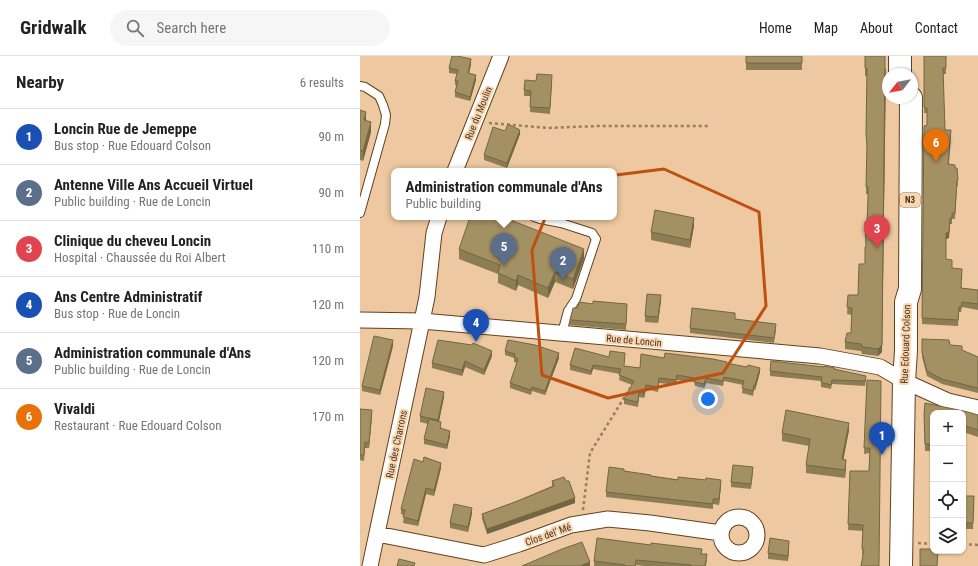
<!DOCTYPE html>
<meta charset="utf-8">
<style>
:root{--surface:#fff;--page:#f6f6f6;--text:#222;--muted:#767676;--line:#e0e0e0;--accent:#2563eb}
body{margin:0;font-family:"Roboto Condensed",sans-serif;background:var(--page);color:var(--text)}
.controls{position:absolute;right:12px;bottom:12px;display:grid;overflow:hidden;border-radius:8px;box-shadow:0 1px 3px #0004}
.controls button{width:36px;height:36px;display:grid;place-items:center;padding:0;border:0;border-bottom:1px solid var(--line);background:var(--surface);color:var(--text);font:20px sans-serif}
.compass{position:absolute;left:522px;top:12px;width:36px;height:36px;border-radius:50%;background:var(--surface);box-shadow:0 1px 3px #0004;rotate:239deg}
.you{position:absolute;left:348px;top:343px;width:14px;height:14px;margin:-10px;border:3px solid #fff;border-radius:50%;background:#1a73e8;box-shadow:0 0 0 6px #1a73e833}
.badge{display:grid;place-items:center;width:26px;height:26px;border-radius:50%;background:var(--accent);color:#fff;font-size:13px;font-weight:700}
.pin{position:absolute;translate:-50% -33px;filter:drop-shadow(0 1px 2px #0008)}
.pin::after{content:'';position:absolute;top:21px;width:14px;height:12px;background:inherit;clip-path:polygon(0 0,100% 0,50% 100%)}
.popup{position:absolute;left:31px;top:112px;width:226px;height:52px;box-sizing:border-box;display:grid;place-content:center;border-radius:8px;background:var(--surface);filter:drop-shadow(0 1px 3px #0005);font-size:13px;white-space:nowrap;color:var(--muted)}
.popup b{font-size:15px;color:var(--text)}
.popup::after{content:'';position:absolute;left:50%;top:100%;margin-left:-8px;border:8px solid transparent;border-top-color:var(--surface)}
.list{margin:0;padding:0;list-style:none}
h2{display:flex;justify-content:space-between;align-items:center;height:52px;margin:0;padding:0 16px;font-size:17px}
h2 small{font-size:13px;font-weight:400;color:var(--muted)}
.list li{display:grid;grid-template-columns:26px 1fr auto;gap:12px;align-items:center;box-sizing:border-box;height:56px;padding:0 16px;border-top:1px solid var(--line)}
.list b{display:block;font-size:15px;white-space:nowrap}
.list p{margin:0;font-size:13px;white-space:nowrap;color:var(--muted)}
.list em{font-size:13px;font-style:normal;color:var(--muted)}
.icon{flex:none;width:22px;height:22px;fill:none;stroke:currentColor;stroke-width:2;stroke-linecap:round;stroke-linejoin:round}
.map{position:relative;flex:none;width:618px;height:510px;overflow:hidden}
header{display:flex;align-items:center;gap:24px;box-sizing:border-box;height:56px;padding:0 20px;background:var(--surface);border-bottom:1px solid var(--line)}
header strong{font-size:19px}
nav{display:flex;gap:22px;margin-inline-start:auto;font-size:14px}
.search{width:280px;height:36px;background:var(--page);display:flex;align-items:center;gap:10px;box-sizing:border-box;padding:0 14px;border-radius:22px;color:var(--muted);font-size:15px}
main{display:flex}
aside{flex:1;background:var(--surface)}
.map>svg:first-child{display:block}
</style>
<header>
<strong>Gridwalk</strong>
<div class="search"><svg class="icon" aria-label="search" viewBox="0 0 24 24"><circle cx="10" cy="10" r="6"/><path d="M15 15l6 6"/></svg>Search here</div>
<nav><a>Home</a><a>Map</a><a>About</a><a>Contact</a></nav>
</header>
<main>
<aside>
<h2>Nearby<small>6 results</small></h2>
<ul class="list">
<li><span class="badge" style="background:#1a4fb4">1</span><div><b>Loncin Rue de Jemeppe</b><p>Bus stop · Rue Edouard Colson</p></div><em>90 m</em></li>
<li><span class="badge" style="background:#5c6f8a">2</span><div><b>Antenne Ville Ans Accueil Virtuel</b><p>Public building · Rue de Loncin</p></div><em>90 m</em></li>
<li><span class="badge" style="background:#e0444e">3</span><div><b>Clinique du cheveu Loncin</b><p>Hospital · Chaussée du Roi Albert</p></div><em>110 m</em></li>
<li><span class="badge" style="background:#1a4fb4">4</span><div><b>Ans Centre Administratif</b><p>Bus stop · Rue de Loncin</p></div><em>120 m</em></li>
<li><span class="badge" style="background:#5c6f8a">5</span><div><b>Administration communale d'Ans</b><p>Public building · Rue de Loncin</p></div><em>120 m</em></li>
<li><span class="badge" style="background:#e8710a">6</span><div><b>Vivaldi</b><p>Restaurant · Rue Edouard Colson</p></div><em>170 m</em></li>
</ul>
</aside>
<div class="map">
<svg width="618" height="510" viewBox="0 0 618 510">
<rect width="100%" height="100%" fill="#edc8a1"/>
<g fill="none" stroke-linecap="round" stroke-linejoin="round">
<g stroke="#61421e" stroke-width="10">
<path id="lane" d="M 0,30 L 5,31 L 19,40 L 23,49 L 26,59 L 25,68 L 0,157
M 174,161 L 180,163 L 201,167 L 232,177 L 236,183 L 216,243 L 208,255 L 202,277"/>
</g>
<g stroke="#61421e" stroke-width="17">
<path id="street" d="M 95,115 L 141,0
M 0,264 L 62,265 L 460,300 L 520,311 L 544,325 L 588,345 L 618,352
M361 479a18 18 0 1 1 36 0a18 18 0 1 1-36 0Z
M 17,478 L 124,499 L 159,488 L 211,469 L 248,463 L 290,467 L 361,477
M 10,510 L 62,265 L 67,241 L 74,177 L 79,161"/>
</g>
<g stroke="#61421e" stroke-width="24">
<path id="primary" d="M 540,18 L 540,0
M 541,510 L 544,325 L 546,295 L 546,246 L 550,233 L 551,42"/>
</g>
<path stroke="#977d62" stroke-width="2.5" stroke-dasharray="3 3" stroke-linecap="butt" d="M 129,67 L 188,72 L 237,70 L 350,70
M 223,454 L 230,397 L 270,332
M 558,487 L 573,488
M 603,488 L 618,489"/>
<use href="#lane" stroke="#fff" stroke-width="8"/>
<use href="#street" stroke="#fff" stroke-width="15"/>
<use href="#primary" stroke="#fff" stroke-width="22"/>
</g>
<path fill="#8d7d55" d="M 386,0 L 442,0 L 442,14 L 386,14 Z
M 505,0 L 526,13 L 522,296 L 518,300 L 502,298 L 501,295 L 485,293 L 485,286 L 491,277 L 492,259 L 487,258 L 488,239 L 498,239 L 505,208 L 506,191 L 505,166 L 507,166 L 508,138 L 506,138 L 507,93 L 506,78 L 507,20 L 505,20 Z
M 564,0 L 586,0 L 586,18 L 583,18 L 585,74 L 591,79 L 589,108 L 595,112 L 597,112 L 598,130 L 597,130 L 595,163 L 592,163 L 592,168 L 590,168 L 589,182 L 586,183 L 586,203 L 592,212 L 602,232 L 618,234 L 618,254 L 602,251 L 601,256 L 599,256 L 598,270 L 562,268 L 564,70 L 567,69 L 567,57 L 564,57 Z
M 111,8 L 109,17 L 116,24 L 110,45 L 95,41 L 95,36 L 97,30 L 95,29 L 95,25 L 97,18 L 89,17 L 89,12 Z
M 192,24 L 190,58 L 170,56 L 171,40 L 164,40 L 164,34 L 176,25 Z
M 0,54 L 6,65 L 11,76 L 3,105 L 0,104 Z
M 145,75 L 160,78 L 147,112 L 124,104 L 124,99 Z
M 334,170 L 330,192 L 291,184 L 291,176 Z
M 99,193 L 224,203 L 213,233 L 195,226 L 188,242 L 158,229 L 156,235 L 138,227 L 138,218 L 99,203 Z
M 301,244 L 298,267 L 285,266 L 285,260 Z
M 233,248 L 267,248 L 266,274 L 210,269 L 210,264 L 218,252 Z
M 375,263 L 416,274 L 414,287 L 330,277 L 330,272 Z
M 562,283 L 590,289 L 618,301 L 618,337 L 582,328 L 567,320 L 562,301 Z
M 33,290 L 20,339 L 2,335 L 2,330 Z
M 215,292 L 264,310 L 280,312 L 304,302 L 367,307 L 400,316 L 395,334 L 394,334 L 393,340 L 382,337 L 383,329 L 364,325 L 363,330 L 346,327 L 344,332 L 335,330 L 334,326 L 317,324 L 316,329 L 299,327 L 298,336 L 286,333 L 284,342 L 279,341 L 278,351 L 264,348 L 264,343 L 272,329 L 259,324 L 260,318 L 233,313 L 231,319 L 210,314 L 210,309 Z
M 145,295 L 199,302 L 185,339 L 172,335 L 171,339 L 150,332 L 150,327 L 157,307 L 154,306 L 154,302 L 145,299 Z
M 132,300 L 124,319 L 105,311 L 102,320 L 72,312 L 72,307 Z
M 474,313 L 506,324 L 505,330 L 472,328 L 471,333 L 461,331 L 461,325 L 410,320 L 410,315 Z
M 507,324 L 521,325 L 503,498 L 502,498 L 503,475 L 488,474 L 490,415 L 509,415 L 510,397 L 504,398 Z
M 84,341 L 79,365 L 81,371 L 81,373 L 90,380 L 87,393 L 64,388 L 64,383 L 68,368 L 60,366 L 60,360 Z
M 565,347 L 608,356 L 618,359 L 618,381 L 603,376 L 603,357 L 573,357 L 573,395 L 565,395 L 564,358 Z
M 0,353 L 12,359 L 9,392 L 5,392 L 4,405 L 0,404 Z
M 489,374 L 483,403 L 486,411 L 485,422 L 446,417 L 446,409 L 449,390 L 422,385 L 422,377 Z
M 81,412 L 74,440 L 66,438 L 58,470 L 43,467 L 44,459 L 41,458 L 41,453 Z
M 264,415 L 291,420 L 361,429 L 359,449 L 353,448 L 353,453 L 246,441 L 246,436 Z
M 393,416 L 391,433 L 371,431 L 371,426 Z
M 192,425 L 215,447 L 127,478 L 122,463 L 122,458 L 155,446 L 192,430 Z
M 603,440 L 614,440 L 613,473 L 603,473 Z
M 112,457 L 108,476 L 90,472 L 90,467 Z
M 429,490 L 428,505 L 408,503 L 408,497 Z
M 342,498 L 347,504 L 346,510 L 284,510 L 276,509 L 276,510 L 234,510 L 234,505 Z"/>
<path fill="#736645" d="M 111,3 L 111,8 L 108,22 L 108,17 Z
M 526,6 L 522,296 L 518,300 L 518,293 Z
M 116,19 L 116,24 L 110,45 L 110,41 Z
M 6,56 L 6,66 L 4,64 Z
M 11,66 L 11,76 L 3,105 L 3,95 Z
M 160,74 L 160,78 L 147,112 L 147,107 Z
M 334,162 L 334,170 L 330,192 L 330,184 Z
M 590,162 L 589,182 L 586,183 L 586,177 Z
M 224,193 L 224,203 L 213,233 L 213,223 Z
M 195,216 L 195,226 L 188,242 L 188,232 Z
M 158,219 L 158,229 L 156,235 L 156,225 Z
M 301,239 L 301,244 L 298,267 L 298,261 Z
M 33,284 L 33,290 L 20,339 L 20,334 Z
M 132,295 L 132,300 L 124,319 L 124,314 Z
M 199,297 L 199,302 L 185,339 L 185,335 Z
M 105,305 L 105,311 L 102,320 L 102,314 Z
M 233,309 L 233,313 L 231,319 L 231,315 Z
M 400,312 L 400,316 L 395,334 L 395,329 Z
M 346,322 L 346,327 L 344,332 L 344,328 Z
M 286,329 L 286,333 L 284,342 L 284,337 Z
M 84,336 L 84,341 L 78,370 L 78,364 Z
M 12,354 L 12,359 L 9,392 L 9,387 Z
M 489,367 L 489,374 L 482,411 L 482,403 Z
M 90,375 L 90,380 L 87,393 L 87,389 Z
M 486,404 L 486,411 L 485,422 L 485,414 Z
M 81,407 L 81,412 L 74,440 L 74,434 Z
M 361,424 L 361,429 L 359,449 L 359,443 Z
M 66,432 L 66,438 L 58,470 L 58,465 Z
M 215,442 L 215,447 L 127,478 L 127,473 Z
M 112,452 L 112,457 L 108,476 L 108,471 Z
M 429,485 L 429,490 L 428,505 L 428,500 Z
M 230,506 L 230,510 L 222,510 L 222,509 Z"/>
<path fill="#a49163" stroke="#736645" d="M 92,0 L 97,0 L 111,3 L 108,17 L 116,19 L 110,41 L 95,36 L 98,25 L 95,25 L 98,14 L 89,12 Z
M 386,0 L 442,0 L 442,7 L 386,7 Z
M 505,0 L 525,0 L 522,289 L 518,293 L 502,291 L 501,288 L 485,286 L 487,277 L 491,277 L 492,252 L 487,251 L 488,239 L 498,239 L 499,208 L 505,208 L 505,191 L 506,191 L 505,166 L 507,166 L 508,144 L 508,131 L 506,131 L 507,88 L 506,78 L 507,13 L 505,12 Z
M 564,0 L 586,0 L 586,12 L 583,12 L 585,74 L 591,74 L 588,108 L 595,109 L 595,112 L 597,112 L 598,124 L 597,124 L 595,157 L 592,157 L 592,162 L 590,162 L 589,176 L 586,177 L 586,203 L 592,204 L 592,212 L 602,213 L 601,232 L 618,234 L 618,248 L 602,246 L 601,251 L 599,251 L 598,264 L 562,262 L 564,70 L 567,69 L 567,52 L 564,51 Z
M 177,18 L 192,19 L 190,52 L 170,51 L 171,35 L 164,34 L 165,24 L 176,25 Z
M 0,54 L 6,56 L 4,64 L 11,66 L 3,95 L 0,94 Z
M 148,68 L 160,74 L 147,107 L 124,99 L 133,71 L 145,75 Z
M 295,154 L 334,162 L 330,184 L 291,176 Z
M 110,161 L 143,161 L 224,193 L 213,223 L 195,216 L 188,232 L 158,219 L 156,225 L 138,217 L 140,209 L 99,193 Z
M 287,238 L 301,239 L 298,261 L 285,260 Z
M 233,245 L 267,248 L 266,268 L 210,264 L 213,252 L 218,252 L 219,246 L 233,248 Z
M 332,252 L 375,257 L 375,263 L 416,268 L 414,282 L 330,272 Z
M 14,280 L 33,284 L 20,334 L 2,330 Z
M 562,283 L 589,284 L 590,289 L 602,290 L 602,294 L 618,301 L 618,332 L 582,323 L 567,315 L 562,296 Z
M 78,284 L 112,289 L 113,287 L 132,295 L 124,314 L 105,305 L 102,314 L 72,307 Z
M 148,284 L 175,289 L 199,297 L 185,335 L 172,331 L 171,334 L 150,327 L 158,303 L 154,301 L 155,298 L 145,295 Z
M 215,292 L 249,301 L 250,295 L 265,297 L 264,310 L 280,312 L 281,298 L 304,302 L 305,297 L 353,303 L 367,306 L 366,307 L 387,311 L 388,309 L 400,312 L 395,329 L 394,329 L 393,335 L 382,332 L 384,325 L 364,321 L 363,325 L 346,322 L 344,328 L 335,326 L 334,322 L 317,319 L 316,324 L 299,322 L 298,331 L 286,329 L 284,337 L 279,336 L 278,346 L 264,343 L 274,325 L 259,319 L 261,313 L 233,309 L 231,315 L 210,309 Z
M 411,305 L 464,311 L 464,310 L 475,312 L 474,313 L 506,320 L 505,325 L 472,324 L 471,329 L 461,326 L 462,321 L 410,315 Z
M 507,324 L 521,325 L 519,510 L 501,510 L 504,493 L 502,493 L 503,469 L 488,468 L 490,415 L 509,415 L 510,392 L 504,392 Z
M 66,332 L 84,336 L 78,364 L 60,360 Z
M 565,347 L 608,356 L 618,359 L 618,374 L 603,369 L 603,357 L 573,357 L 573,388 L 565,388 L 564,358 Z
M 0,353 L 12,354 L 9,387 L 5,386 L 4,399 L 0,399 Z
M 426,354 L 489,367 L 482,403 L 486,404 L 485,414 L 446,409 L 450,383 L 422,377 Z
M 69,363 L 81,366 L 80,372 L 90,375 L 87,389 L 64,383 Z
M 64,401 L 81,407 L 74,434 L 66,432 L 58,465 L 43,461 L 45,454 L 41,453 L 54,403 L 63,406 Z
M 373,409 L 393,411 L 391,428 L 371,426 Z
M 249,411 L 264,413 L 264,415 L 291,419 L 291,420 L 318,424 L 318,421 L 346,424 L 346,422 L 361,424 L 359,443 L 353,443 L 353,448 L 246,436 Z
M 204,421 L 206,425 L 209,425 L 215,442 L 127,473 L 122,458 L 155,446 L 194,430 L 192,425 Z
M 603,440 L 614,440 L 613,467 L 603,467 Z
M 94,448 L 112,452 L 108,471 L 90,467 Z
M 237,482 L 291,489 L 291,487 L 342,493 L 341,498 L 347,498 L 345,510 L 331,510 L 331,509 L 276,504 L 275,510 L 265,510 L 265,509 L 234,505 Z
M 410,482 L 429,485 L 428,500 L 408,497 Z
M 222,486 L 230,506 L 222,509 L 222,510 L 162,510 L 202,493 Z
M 560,493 L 573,493 L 573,495 L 578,495 L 577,510 L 560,510 Z
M 39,503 L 55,507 L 54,510 L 37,510 Z"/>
<path fill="none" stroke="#bf5012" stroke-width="3" stroke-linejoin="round" d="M 304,113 L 399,156 L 406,250 L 363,317 L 248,342 L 182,319 L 172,194 L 200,126 Z"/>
<g text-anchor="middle" stroke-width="4" stroke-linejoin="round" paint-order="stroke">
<rect fill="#fbd5ae" stroke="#7b654e" stroke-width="1" x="540" y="137" width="20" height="14" rx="3"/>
<g font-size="9" font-weight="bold" fill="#443525">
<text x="550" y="147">N3</text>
</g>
<g font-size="10" fill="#443525" stroke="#fbd5ae">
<text transform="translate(118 57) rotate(-68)" y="4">Rue du Moulin</text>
<text transform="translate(274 284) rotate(5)" y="4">Rue de Loncin</text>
<text transform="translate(545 288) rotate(-88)" y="4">Rue Edouard Colson</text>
<text transform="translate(36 388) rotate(-78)" y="4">Rue des Charrons</text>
<text transform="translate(188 478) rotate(-20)" y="4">Clos del' Mé</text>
</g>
</g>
</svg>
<div class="controls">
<button>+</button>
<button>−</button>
<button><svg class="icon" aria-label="locate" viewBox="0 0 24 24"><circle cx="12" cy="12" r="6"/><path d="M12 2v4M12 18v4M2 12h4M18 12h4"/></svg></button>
<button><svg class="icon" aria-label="layers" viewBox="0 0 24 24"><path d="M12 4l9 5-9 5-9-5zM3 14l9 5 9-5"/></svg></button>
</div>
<svg class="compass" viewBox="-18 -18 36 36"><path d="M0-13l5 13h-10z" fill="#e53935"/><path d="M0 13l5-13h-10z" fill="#767676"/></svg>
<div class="you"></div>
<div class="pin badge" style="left:522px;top:399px;background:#1a4fb4">1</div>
<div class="pin badge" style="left:203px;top:224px;background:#5c6f8a">2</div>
<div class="pin badge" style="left:517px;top:192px;background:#e0444e">3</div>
<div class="pin badge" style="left:116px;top:286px;background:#1a4fb4">4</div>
<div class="pin badge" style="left:144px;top:210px;background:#5c6f8a">5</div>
<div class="popup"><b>Administration communale d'Ans</b>Public building</div>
<div class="pin badge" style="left:576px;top:106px;background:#e8710a">6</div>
</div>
</main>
